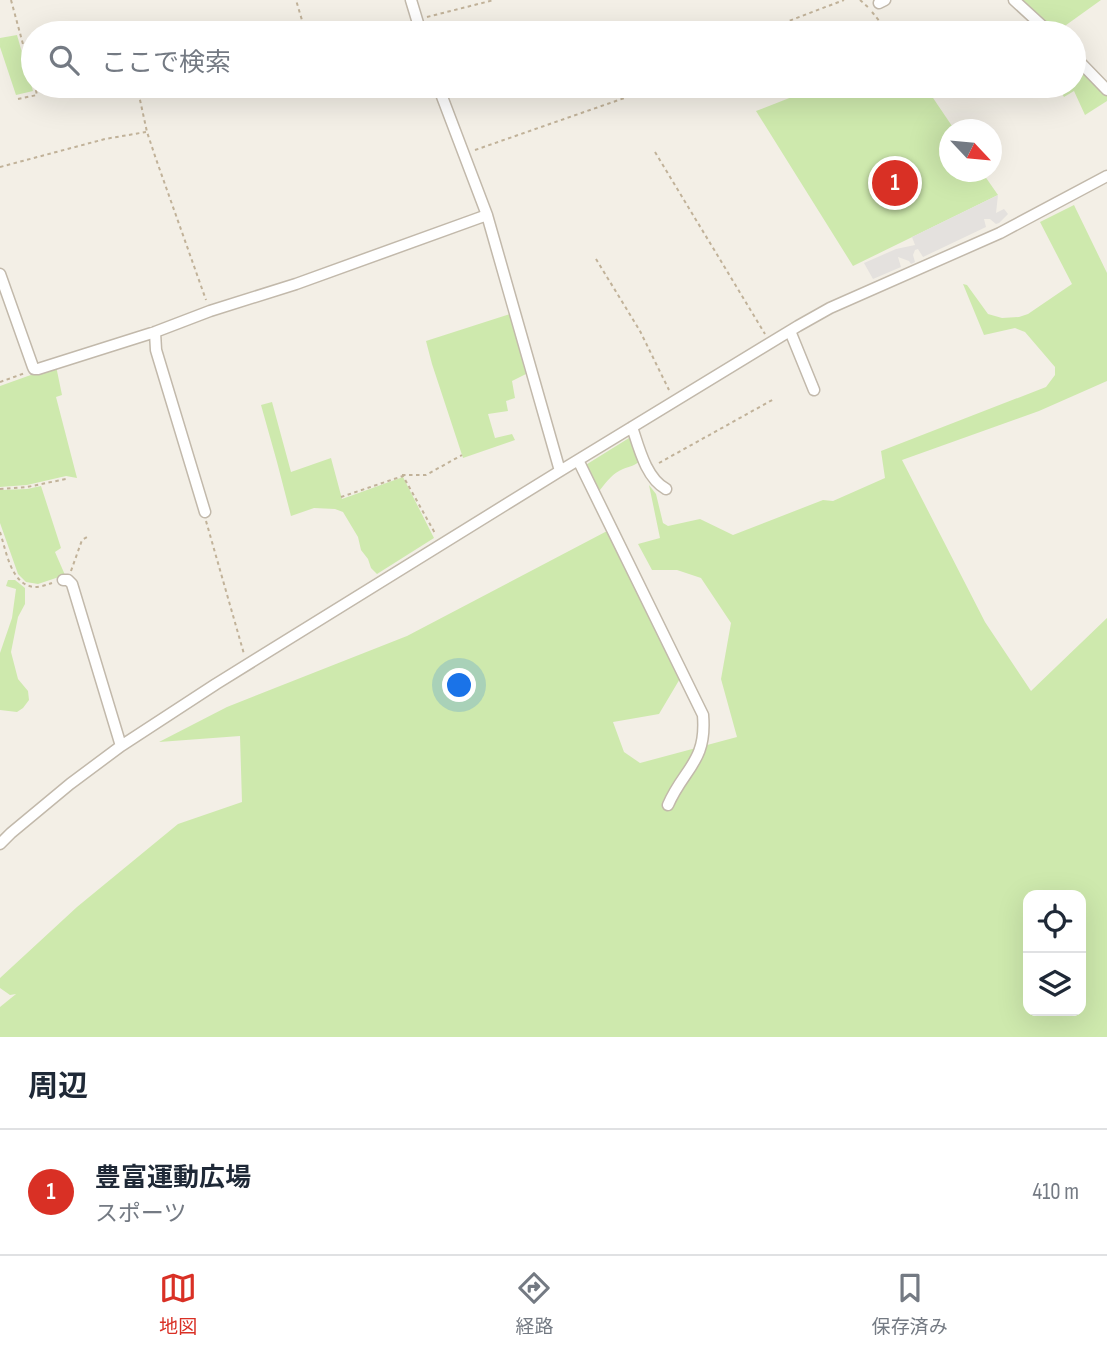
<!DOCTYPE html>
<html lang="ja">
<meta charset="utf-8">
<style>
:root{--surface:#fff;--page:#f2f2f3;--text:#1f2937;--muted:#747a83;--line:#e0e1e3;--accent:#d93025}
body{margin:0;font-family:"Sofia Sans Condensed","Noto Sans JP",sans-serif;background:var(--page);color:var(--text)}
.controls{position:absolute;right:21px;bottom:21px;display:grid;overflow:hidden;border-radius:14px;box-shadow:0 7px 28px #0002}
.controls button{width:63px;height:63px;display:grid;place-items:center;padding:0;border:0;border-bottom:2px solid var(--line);background:var(--surface);color:var(--text);font:35px sans-serif}
.compass{position:absolute;left:939px;top:119px;width:63px;height:63px;border-radius:50%;background:var(--surface);box-shadow:0 7px 28px #0002;rotate:116deg}
.you{position:absolute;left:460px;top:686px;width:24px;height:24px;margin:-18px;border:5px solid #fff;border-radius:50%;background:#1a73e8;box-shadow:0 0 0 10px #1a73e833}
.badge{display:grid;place-items:center;width:46px;height:46px;border-radius:50%;background:var(--accent);color:#fff;font-size:23px;font-weight:700}
.pin{position:absolute;translate:-50% -50%;border:4px solid #fff;box-shadow:0 2px 7px #0006}
.list{margin:0;padding:0;list-style:none}
h2{display:flex;justify-content:space-between;align-items:center;height:91px;margin:0;padding:0 28px;font-size:30px}
h2 small{font-size:23px;font-weight:400;color:var(--muted)}
.list li{display:grid;grid-template-columns:46px 1fr auto;gap:21px;align-items:center;box-sizing:border-box;height:126px;padding:0 28px;border-top:2px solid var(--line)}
.list b{display:block;font-size:26px;white-space:nowrap}
.list p{margin:0;font-size:23px;white-space:nowrap;color:var(--muted)}
.list em{font-size:23px;font-style:normal;color:var(--muted)}
.icon{flex:none;width:38px;height:38px;fill:none;stroke:currentColor;stroke-width:2;stroke-linecap:round;stroke-linejoin:round}
.map{position:relative;flex:none;width:1107px;height:1037px;overflow:hidden}
.search{position:absolute;background:var(--surface);box-shadow:0 7px 28px #0002;left:21px;right:21px;top:21px;height:77px;display:flex;align-items:center;gap:18px;box-sizing:border-box;padding:0 24px;border-radius:38px;color:var(--muted);font-size:26px}
.sheet{height:217px;background:var(--surface)}
nav{display:flex;justify-content:space-around;align-items:center;box-sizing:border-box;height:98px;border-top:2px solid var(--line);background:var(--surface);font-size:19px;color:var(--muted)}
nav a{display:grid;justify-items:center;gap:4px}
nav .on{color:var(--accent)}
.map>svg:first-child{display:block}
</style>
<div class="map">
<svg width="1107" height="1037" viewBox="0 0 1107 1037">
<rect width="100%" height="100%" fill="#f3efe6"/>
<path fill="#cee9ad" fill-rule="evenodd" d="M 1019,0 L 1101,0 L 1055,33 Z
M 17,35 L 33,91 L 16,95 L 0,47 L 0,38 Z
M 1074,60 L 1107,93 L 1107,101 L 1085,115 L 1074,91 L 1064,97 L 1057,86 L 1074,86 Z
M 820,86 L 925,86 L 954,129 L 950,130 L 950,172 L 982,172 L 998,195 L 853,266 L 756,111 Z
M 1074,205 L 1107,273 L 1107,381 L 1039,411 L 902,460 L 985,622 L 1031,691 L 1107,618 L 1107,1037 L 0,1037 L 0,1007 L 16,994 L 10,995 L 0,988 L 0,978 L 77,907 L 178,824 L 242,802 L 240,736 L 159,742 L 227,707 L 407,636 L 609,530 L 681,677 L 659,714 L 613,722 L 624,752 L 640,763 L 737,737 L 721,679 L 731,623 L 701,578 L 677,570 L 652,570 L 638,544 L 660,538 L 649,485 L 656,494 L 663,523 L 668,526 L 700,519 L 733,535 L 823,500 L 833,501 L 885,478 L 881,451 L 1046,387 L 1055,375 L 1055,367 L 1025,332 L 1015,328 L 984,335 L 963,284 L 967,285 L 988,314 L 1002,318 L 1019,317 L 1028,314 L 1072,284 L 1040,222 ZM 1028,895 L 1081,895 L 1081,1011 L 1028,1011 Z
M 510,314 L 526,374 L 512,381 L 515,398 L 506,401 L 508,411 L 488,414 L 495,438 L 512,434 L 515,440 L 463,458 L 432,364 L 426,341 Z
M 56,366 L 62,395 L 56,397 L 77,478 L 66,476 L 27,485 L 0,487 L 0,386 Z
M 272,402 L 291,472 L 331,458 L 342,499 L 403,477 L 434,538 L 377,574 L 371,568 L 368,559 L 361,550 L 358,537 L 343,512 L 335,509 L 314,508 L 291,516 L 277,462 L 261,405 Z
M 629,438 L 632,439 L 641,460 C 635,466 630,466 623,469 C 613,473 607,481 600,490 L 596,490 L 584,466 Z
M 41,486 L 61,548 L 55,552 L 65,575 L 38,584 L 26,582 L 18,574 L 0,523 L 0,490 L 27,489 Z
M 8,580 L 15,580 L 25,588 L 25,604 L 18,617 L 11,652 L 18,679 L 28,691 L 29,700 L 23,708 L 17,712 L 0,710 L 0,653 L 12,618 L 16,589 L 6,586 Z"/>
<path fill="#e4e1de" d="M 998,195 L 996,213 L 1004,209 L 1008,214 L 999,223 L 996,224 L 990,219 L 984,219 L 986,227 L 923,257 L 918,249 L 915,250 L 913,255 L 915,262 L 911,264 L 909,261 L 898,257 L 901,267 L 873,279 L 864,263 L 896,249 L 915,245 L 912,237 Z"/>
<g fill="none" stroke-linecap="round" stroke-linejoin="round">
<g stroke="#c2b9ab" stroke-width="13">
<path id="minor" d="M 411,0 L 421,33
M 1014,0 L 1050,33
M 879,3 L 885,0
M 1074,56 L 1107,90
M 438,86 L 487,215 L 560,471
M 0,274 L 33,367 L 34,369 L 38,369 L 155,332 L 210,311 L 296,284 L 487,215
M 790,331 L 814,390
M 155,332 L 156,350 L 205,512
M 632,427 C 639,448 646,478 666,489
M 578,460 L 703,715 C 707,762 684,768 668,805
M 63,580 L 68,580 L 72,584 L 121,746
M 0,844 L 11,833 L 70,784 L 121,746 L 216,684 L 560,471 L 798,326 L 830,308 L 1000,233 L 1107,176"/>
</g>
<path stroke="#c1b299" stroke-width="2" stroke-dasharray="3.5 3.5" stroke-linecap="butt" d="M 11,0 L 33,81
M 860,0 L 869,8
M 872,12 L 889,33
M 427,17 L 494,0
M 285,33 L 304,27 L 296,0
M 757,33 L 844,0
M 137,86 L 147,132 L 156,159 L 206,300
M 18,99 L 37,95 L 35,86
M 475,150 L 659,86
M 655,152 L 765,334
M 0,167 L 105,139 L 146,132
M 596,259 L 640,331 L 669,390
M 0,382 L 25,373
M 659,463 L 774,399
M 402,475 L 426,475 L 462,455
M 0,489 L 27,487 L 66,479
M 341,497 L 403,476 L 436,535
M 206,521 L 244,654
M 0,532 C 6,550 11,586 35,587 C 40,587 46,585 52,583
M 71,571 L 82,540 L 89,536"/>
<use href="#minor" stroke="#fff" stroke-width="10"/>
</g>
</svg>
<div class="controls">
<button><svg class="icon" aria-label="locate" viewBox="0 0 24 24"><circle cx="12" cy="12" r="6"/><path d="M12 2v4M12 18v4M2 12h4M18 12h4"/></svg></button>
<button><svg class="icon" aria-label="layers" viewBox="0 0 24 24"><path d="M12 4l9 5-9 5-9-5zM3 14l9 5 9-5"/></svg></button>
</div>
<svg class="compass" viewBox="-18 -18 36 36"><path d="M0-13l5 13h-10z" fill="#e53935"/><path d="M0 13l5-13h-10z" fill="#747a83"/></svg>
<div class="you"></div>
<div class="pin badge" style="left:895px;top:183px">1</div>
<div class="search"><svg class="icon" aria-label="search" viewBox="0 0 24 24"><circle cx="10" cy="10" r="6"/><path d="M15 15l6 6"/></svg>ここで検索</div>
</div>
<section class="sheet">
<h2>周辺<small></small></h2>
<ul class="list">
<li><span class="badge">1</span><div><b>豊富運動広場</b><p>スポーツ</p></div><em>410 m</em></li>
</ul>
</section>
<nav>
<a class="on"><svg class="icon" aria-label="map" viewBox="0 0 24 24"><path d="M3 6l6-2 6 2 6-2v14l-6 2-6-2-6 2zM9 4v14M15 6v14"/></svg>地図</a>
<a><svg class="icon" aria-label="directions" viewBox="0 0 24 24"><path d="M12 3l9 9-9 9-9-9zM9 14v-3h6M13 9l2 2-2 2"/></svg>経路</a>
<a><svg class="icon" aria-label="saved" viewBox="0 0 24 24"><path d="M7 4h10v16l-5-4-5 4z"/></svg>保存済み</a>
</nav>
